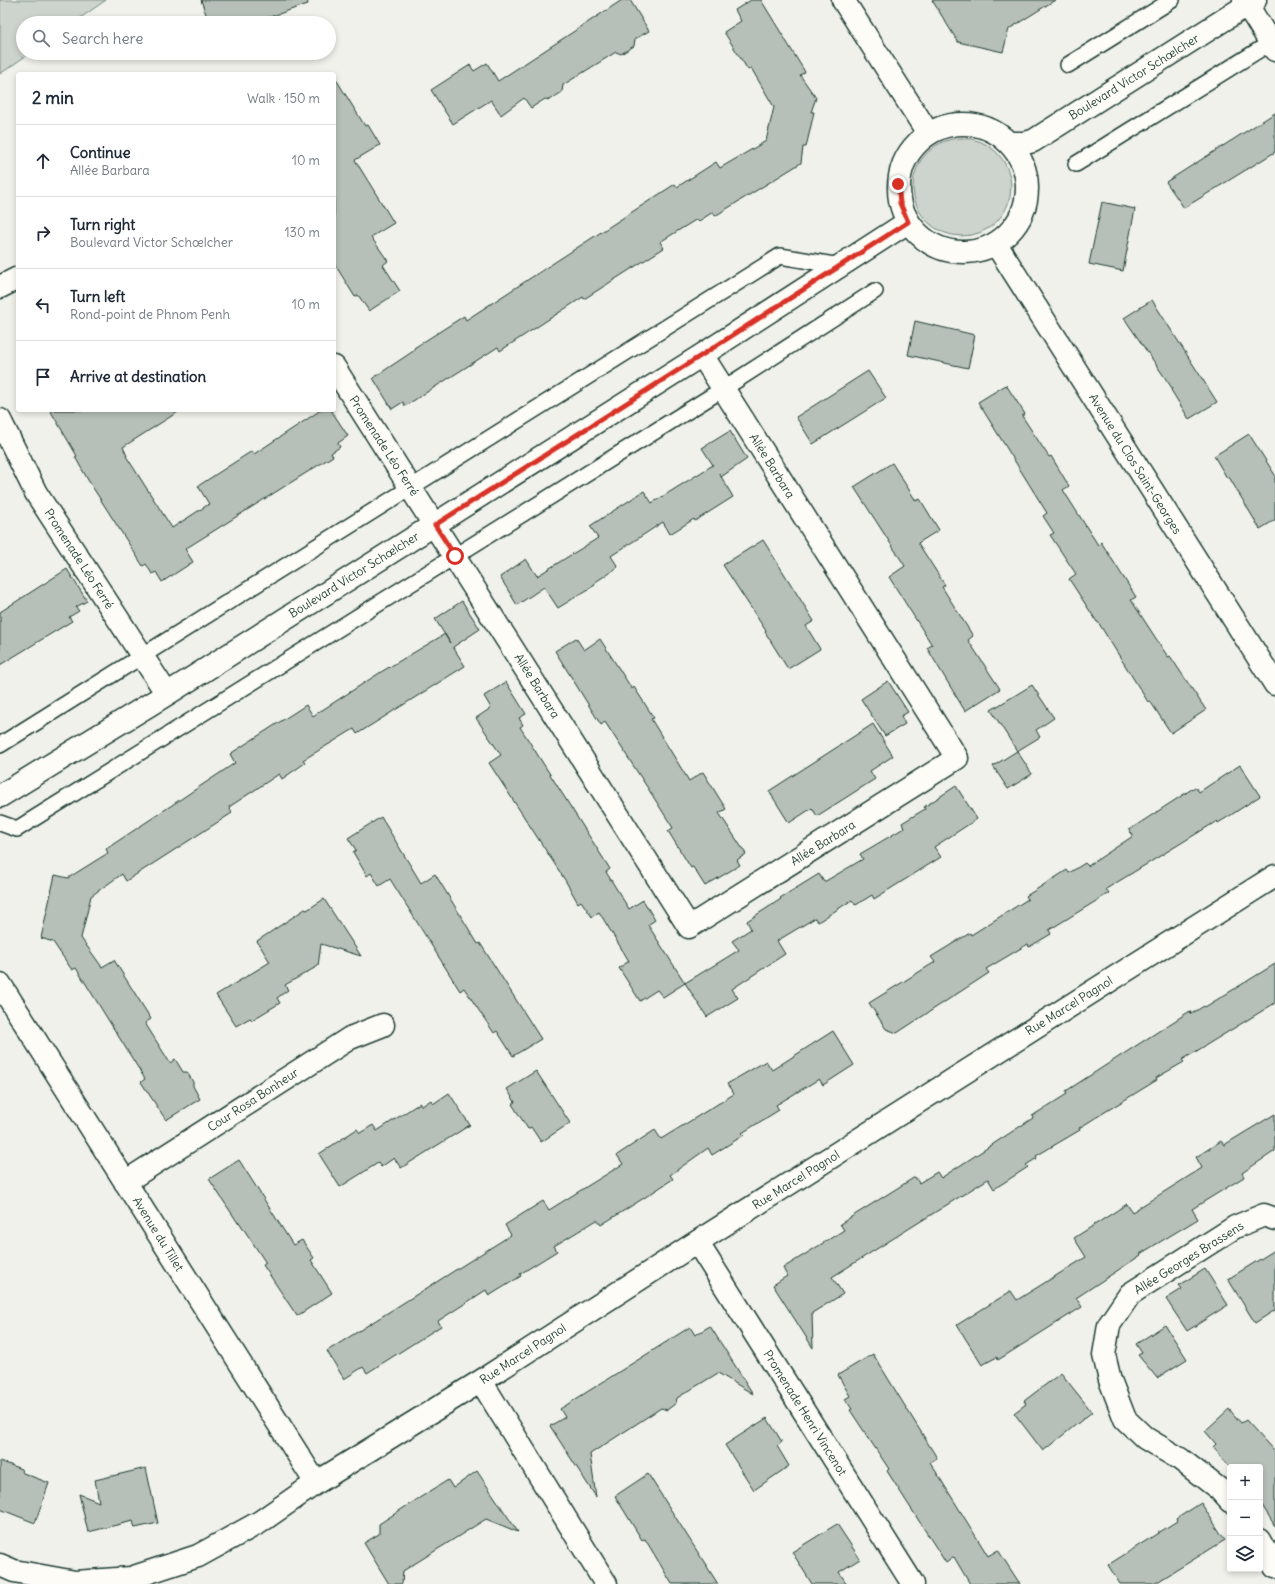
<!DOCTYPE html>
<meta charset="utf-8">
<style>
:root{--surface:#fff;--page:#f2f2f3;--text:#1f2937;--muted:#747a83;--line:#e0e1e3}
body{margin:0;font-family:Delius,sans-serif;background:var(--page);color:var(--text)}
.controls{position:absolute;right:12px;bottom:12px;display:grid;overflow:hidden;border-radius:4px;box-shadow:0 2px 6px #0003}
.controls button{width:36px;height:36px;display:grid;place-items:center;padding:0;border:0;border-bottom:1px solid var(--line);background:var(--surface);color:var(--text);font:20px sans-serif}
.stop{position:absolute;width:12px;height:12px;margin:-9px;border:3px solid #d93025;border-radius:50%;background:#fff}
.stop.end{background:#d93025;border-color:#fff;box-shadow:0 1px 4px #0008}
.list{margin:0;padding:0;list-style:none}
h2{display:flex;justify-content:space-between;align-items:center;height:52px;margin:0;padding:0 16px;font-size:17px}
h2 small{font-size:13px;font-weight:400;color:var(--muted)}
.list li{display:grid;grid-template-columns:26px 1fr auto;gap:12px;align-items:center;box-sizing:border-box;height:72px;padding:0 16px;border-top:1px solid var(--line)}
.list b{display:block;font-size:15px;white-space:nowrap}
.list p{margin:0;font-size:13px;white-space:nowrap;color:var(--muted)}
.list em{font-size:13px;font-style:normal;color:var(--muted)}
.icon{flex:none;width:22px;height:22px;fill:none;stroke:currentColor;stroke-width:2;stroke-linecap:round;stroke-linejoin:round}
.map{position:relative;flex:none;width:1275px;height:1584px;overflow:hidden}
.search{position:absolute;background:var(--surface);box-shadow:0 2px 6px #0003;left:16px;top:16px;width:320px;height:44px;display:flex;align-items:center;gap:10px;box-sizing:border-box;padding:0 14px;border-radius:22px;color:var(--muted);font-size:15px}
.panel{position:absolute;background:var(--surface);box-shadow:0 2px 6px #0003;left:16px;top:72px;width:320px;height:340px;border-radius:4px}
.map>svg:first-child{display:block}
</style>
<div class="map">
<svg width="1275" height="1584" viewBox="0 0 1275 1584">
<rect width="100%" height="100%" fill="#f0f1eb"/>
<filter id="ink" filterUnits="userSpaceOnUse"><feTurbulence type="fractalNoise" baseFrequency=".025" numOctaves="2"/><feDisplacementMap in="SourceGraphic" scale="8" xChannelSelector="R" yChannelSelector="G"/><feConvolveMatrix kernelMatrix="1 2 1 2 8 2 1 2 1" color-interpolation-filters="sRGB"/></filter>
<g filter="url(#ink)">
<path fill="#cdd3cd" stroke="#768880" d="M 0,0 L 106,0 L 73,23 L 23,23 L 23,53 L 30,53 L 0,74 Z
M913 187a49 49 0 1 1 98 0a49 49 0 1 1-98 0Z"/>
<path fill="#b6bfb8" stroke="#1f3d34" d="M 201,0 L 307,0 L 308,4 L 252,23 L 209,23 Z
M 622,0 L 630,0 L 649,31 L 635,39 L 634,46 L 621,54 L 616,52 L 563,85 L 562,92 L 550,100 L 545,99 L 531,108 L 524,98 L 501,115 L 491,100 L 453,124 L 431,90 L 470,65 L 474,71 L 487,63 L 498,81 Z
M 751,0 L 761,0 L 805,72 L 800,75 L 816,98 L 811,112 L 814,112 L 810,130 L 806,147 L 803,147 L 801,163 L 715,216 L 713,212 L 699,221 L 697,219 L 660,242 L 664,248 L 584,299 L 583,297 L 500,351 L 498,347 L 405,406 L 403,402 L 392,409 L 373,378 L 415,350 L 414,348 L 464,316 L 466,320 L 675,184 L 677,187 L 716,162 L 720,168 L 766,141 L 774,107 L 751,68 L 748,70 L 724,32 L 741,21 L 735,10 Z
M 932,0 L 1055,0 L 1009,29 L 1003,52 L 958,42 Z
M 334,76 L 365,126 L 368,125 L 380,145 L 355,160 L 394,223 L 371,237 L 388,261 L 383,265 L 400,291 L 369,311 L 358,295 L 355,297 L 334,263 Z
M 1275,113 L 1275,152 L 1184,208 L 1166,182 Z
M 1102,202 L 1135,209 L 1123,271 L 1089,264 Z
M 1152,300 L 1217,402 L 1189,419 L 1171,390 L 1172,388 L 1124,318 Z
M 915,321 L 975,335 L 968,368 L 908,355 Z
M 868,371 L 886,398 L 813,444 L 796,417 Z
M 1006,385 L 1025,414 L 1022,416 L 1049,457 L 1051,456 L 1069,486 L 1063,490 L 1098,545 L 1101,542 L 1136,597 L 1131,600 L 1168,657 L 1170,656 L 1206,710 L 1171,733 L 1150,701 L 1148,702 L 1098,622 L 1097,622 L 1069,579 L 1076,574 L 1050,535 L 1054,533 L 1043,516 L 1047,513 L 978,402 Z
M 50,410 L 181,410 L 123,447 L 127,456 L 126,456 L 172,528 L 209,504 L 198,486 L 252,451 L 254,454 L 321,410 L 331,410 L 348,436 L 338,443 L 340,447 L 331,453 L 333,456 L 185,549 L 193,562 L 162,582 L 156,572 L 152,574 L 146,564 L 143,566 L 88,480 L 75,457 L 77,456 Z
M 730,431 L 747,459 L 721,477 L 719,473 L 733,497 L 695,521 L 694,519 L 670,534 L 663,522 L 611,556 L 618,567 L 594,583 L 595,585 L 558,608 L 544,587 L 517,605 L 500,577 L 526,559 L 537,576 L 598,538 L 590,526 L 644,491 L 652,503 L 713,465 L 702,448 Z
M 1249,434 L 1275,475 L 1275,520 L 1260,529 L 1229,477 L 1227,478 L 1214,456 Z
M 892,463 L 916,501 L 920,499 L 939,530 L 918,543 L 945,585 L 942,587 L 973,636 L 968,640 L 1000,689 L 965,711 L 927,648 L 932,645 L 889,577 L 905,566 L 854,487 Z
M 763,540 L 814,621 L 806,626 L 820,649 L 788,669 L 765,632 L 766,631 L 723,565 Z
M 67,569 L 87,601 L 76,607 L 79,611 L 69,617 L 72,621 L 0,665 L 0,612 Z
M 462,601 L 480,629 L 453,647 L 465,666 L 357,734 L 354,729 L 303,760 L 305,763 L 282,779 L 279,774 L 229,807 L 232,813 L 126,881 L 122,874 L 91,896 L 81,938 L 102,967 L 114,960 L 151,1019 L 145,1023 L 170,1063 L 175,1059 L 183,1072 L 187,1072 L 193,1082 L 193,1086 L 200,1099 L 166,1120 L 141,1082 L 145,1079 L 76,968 L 72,970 L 53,942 L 41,938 L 55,875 L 68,878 L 108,853 L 106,849 L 235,763 L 230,754 L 306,705 L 313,716 L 381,672 L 445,634 L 450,643 L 435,619 Z
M 576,638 L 584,650 L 600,639 L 632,689 L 634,687 L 654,718 L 651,719 L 689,781 L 703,772 L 726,809 L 719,813 L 746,854 L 737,860 L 740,865 L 705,886 L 693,867 L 691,868 L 668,831 L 673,828 L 649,790 L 605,722 L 601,725 L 555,651 Z
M 888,681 L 908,712 L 901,716 L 905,724 L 885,736 L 861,699 Z
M 506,682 L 526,714 L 519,718 L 523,725 L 520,727 L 610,869 L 606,872 L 629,909 L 643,900 L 655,920 L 648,925 L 685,983 L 663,997 L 657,990 L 640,1001 L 619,968 L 629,961 L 599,912 L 592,917 L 581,901 L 578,903 L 565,880 L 489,763 L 501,755 L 476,718 L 491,708 L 484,696 Z
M 1032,685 L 1054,718 L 1036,730 L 1040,737 L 1017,751 L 991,710 Z
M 873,724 L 893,756 L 870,771 L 875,779 L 817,816 L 812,808 L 789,823 L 769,791 Z
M 1017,751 L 1032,774 L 1008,789 L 993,766 Z
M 1240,765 L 1260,796 L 1231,815 L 1218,823 L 1217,821 L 1178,845 L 1106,889 L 1109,893 L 1049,930 L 1051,934 L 1029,947 L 1028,944 L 986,969 L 989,973 L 897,1033 L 886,1029 L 869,1003 L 935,962 L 931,957 L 970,933 L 971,935 L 1028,899 L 1026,896 L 1067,870 L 1069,873 L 1085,863 L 1088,866 L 1133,836 L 1129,830 L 1195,787 L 1199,792 Z
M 956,786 L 977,819 L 934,847 L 941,857 L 874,899 L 872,895 L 856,905 L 852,900 L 818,922 L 815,918 L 777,941 L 785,954 L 732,989 L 738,998 L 707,1017 L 685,983 L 739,950 L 732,941 L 751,929 L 747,921 L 781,899 L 780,898 L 819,874 L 824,882 L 863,859 L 860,854 L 904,828 L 902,823 L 925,809 L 924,807 Z
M 381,817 L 421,883 L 435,874 L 478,944 L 480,943 L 541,1039 L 513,1056 L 497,1031 L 494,1033 L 464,988 L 460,991 L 390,879 L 379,886 L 371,873 L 367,876 L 353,852 L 356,850 L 348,838 Z
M 324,899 L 361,956 L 321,944 L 318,966 L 285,985 L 288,990 L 277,998 L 280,1003 L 252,1020 L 250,1018 L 236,1026 L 216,995 L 270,962 L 257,941 L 305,909 L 307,910 Z
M 1275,964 L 1275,1003 L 1182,1060 L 1184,1062 L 1156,1078 L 1157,1080 L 1079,1128 L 1080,1130 L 1036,1156 L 1037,1158 L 1026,1165 L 1028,1167 L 994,1189 L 988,1179 L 832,1277 L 843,1294 L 812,1313 L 813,1348 L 773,1285 L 787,1276 L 783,1268 L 844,1230 L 840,1224 L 915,1177 L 919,1183 L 937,1172 L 941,1178 L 1033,1118 L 1032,1116 L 1067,1094 L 1066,1091 L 1162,1029 L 1190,1011 L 1191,1014 L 1204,1006 L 1205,1007 Z
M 833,1031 L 854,1065 L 823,1085 L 819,1079 L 776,1105 L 779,1110 L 742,1133 L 744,1135 L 712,1155 L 708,1148 L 670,1175 L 673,1179 L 644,1198 L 601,1225 L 597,1220 L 554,1246 L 557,1251 L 520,1274 L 521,1276 L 489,1296 L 486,1290 L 438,1321 L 441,1326 L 367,1373 L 363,1367 L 344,1379 L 327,1351 L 511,1235 L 505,1225 L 543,1201 L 549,1210 L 623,1164 L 617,1155 L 655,1130 L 661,1139 L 734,1094 L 727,1084 L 766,1061 L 772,1070 Z
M 536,1071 L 570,1123 L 541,1142 L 531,1127 L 528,1129 L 512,1104 L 515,1102 L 507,1089 Z
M 449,1093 L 470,1125 L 401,1168 L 394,1158 L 381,1167 L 378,1163 L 340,1187 L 319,1154 L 357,1129 L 360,1133 L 373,1125 L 377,1131 L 420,1103 L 422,1106 L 431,1100 L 433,1104 Z
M 1275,1114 L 1275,1151 L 1242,1173 L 1244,1177 L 1192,1209 L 1198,1219 L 1140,1254 L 1141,1255 L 1076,1298 L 1082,1307 L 998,1360 L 997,1357 L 982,1365 L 957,1325 L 1011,1291 L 1017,1300 L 1086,1257 L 1074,1238 L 1127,1204 L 1132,1212 L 1202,1168 L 1196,1157 L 1221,1141 L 1224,1145 Z
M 239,1160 L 293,1245 L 302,1240 L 314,1258 L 311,1260 L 332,1293 L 297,1316 L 263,1265 L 266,1263 L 239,1222 L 238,1223 L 209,1179 Z
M 1275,1250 L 1275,1310 L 1255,1323 L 1228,1279 Z
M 1205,1269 L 1228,1305 L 1187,1331 L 1166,1299 L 1182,1289 L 1179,1285 Z
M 1165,1325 L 1187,1359 L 1157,1378 L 1138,1355 L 1142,1353 L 1136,1344 Z
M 710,1326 L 753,1394 L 718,1373 L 677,1398 L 676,1403 L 667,1410 L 661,1408 L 590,1454 L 596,1497 L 550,1426 L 565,1417 L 560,1409 L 690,1327 L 695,1335 Z
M 873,1354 L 937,1458 L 930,1462 L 988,1556 L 998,1550 L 1020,1584 L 970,1584 L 954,1557 L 946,1563 L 928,1535 L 887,1471 L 889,1469 L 850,1410 L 852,1409 L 845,1399 L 850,1396 L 838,1375 Z
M 1061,1373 L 1092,1412 L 1043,1451 L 1014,1413 L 1026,1404 L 1024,1401 Z
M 1229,1409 L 1241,1423 L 1246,1420 L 1275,1452 L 1275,1526 L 1260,1502 L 1260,1467 L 1230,1467 L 1230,1468 L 1213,1447 L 1216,1444 L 1205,1431 Z
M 767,1418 L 782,1442 L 777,1446 L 789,1466 L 754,1490 L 725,1445 Z
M 0,1461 L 21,1469 L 23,1473 L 49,1483 L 35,1523 L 0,1509 Z
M 146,1468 L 158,1523 L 135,1528 L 133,1521 L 88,1532 L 79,1494 L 99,1502 L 95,1480 Z
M 477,1471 L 518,1532 L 486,1519 L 403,1571 L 402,1584 L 389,1584 L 364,1543 L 379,1534 L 379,1524 L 405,1507 L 448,1480 L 453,1488 Z
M 648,1474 L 718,1584 L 672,1584 L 645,1539 L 642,1540 L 615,1496 Z
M 1201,1503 L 1225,1540 L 1154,1584 L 1120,1584 L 1108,1565 L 1177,1521 L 1176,1519 Z
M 837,1524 L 860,1559 L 839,1572 L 847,1584 L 812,1584 L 792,1552 Z"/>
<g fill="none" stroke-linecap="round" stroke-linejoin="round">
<g stroke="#1f3d34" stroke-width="18">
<path id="lane" d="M 1068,65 L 1172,0
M 1076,164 L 1275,40
M 0,745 L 780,256 L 840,266
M 0,823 L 17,829 L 723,389 L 875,291"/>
</g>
<g stroke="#1f3d34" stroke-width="25">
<path id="street" d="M 1244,0 L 1275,50
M 0,287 L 18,278
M 334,367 L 689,927 L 957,758 L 702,355
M 0,420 L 36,493 L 167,694
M 0,796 L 167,694 L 702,355 L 908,222
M 0,984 L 316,1483
M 125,1182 L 350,1038 L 383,1025
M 697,1242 L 913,1584
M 481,1381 L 606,1584
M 1230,1501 L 1219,1489 L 1180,1459 L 1145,1438 L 1125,1419 L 1110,1380 L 1104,1355 L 1109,1325 L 1130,1294 L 1235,1227 L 1264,1215 L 1275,1219
M 1260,1540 L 1275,1567
M 0,1565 L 14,1571 L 75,1582 L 131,1578 L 198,1556 L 260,1522 L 316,1483 L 481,1381 L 697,1242 L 1275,876"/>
</g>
<g stroke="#1f3d34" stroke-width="25">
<path id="secondary" d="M 843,0 L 928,133
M899 188a64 64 0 1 1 128 0a64 64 0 1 1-128 0Z
M 1009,143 L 1025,143 L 1033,141 L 1255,0
M 996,244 L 1275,684"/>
</g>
<use href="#lane" stroke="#fdfcf7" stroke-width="15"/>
<use href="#street" stroke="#fdfcf7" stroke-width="22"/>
<use href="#secondary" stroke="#fdfcf7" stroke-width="22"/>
</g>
</g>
<g fill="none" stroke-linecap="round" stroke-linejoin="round" filter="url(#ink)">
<path stroke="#d93025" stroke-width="5" d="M 455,556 L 435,525 L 702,355 L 908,222 L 900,203 L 898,184"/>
</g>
<g text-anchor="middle" stroke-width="4" stroke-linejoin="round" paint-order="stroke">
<g font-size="12" fill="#1f3d34" stroke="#fdfcf7">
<text transform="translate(1134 77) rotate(-32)" y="4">Boulevard Victor Schœlcher</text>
<text transform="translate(384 446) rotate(57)" y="4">Promenade Léo Ferré</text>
<text transform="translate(1135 464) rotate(58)" y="4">Avenue du Clos Saint-Georges</text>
<text transform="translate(772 466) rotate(58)" y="4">Allée Barbara</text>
<text transform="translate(79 559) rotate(57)" y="4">Promenade Léo Ferré</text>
<text transform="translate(354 575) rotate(-32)" y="4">Boulevard Victor Schœlcher</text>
<text transform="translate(537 686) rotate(58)" y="4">Allée Barbara</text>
<text transform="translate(823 843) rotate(-32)" y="4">Allée Barbara</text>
<text transform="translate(1069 1006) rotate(-32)" y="4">Rue Marcel Pagnol</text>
<text transform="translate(253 1100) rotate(-33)" y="4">Cour Rosa Bonheur</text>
<text transform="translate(796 1180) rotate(-32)" y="4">Rue Marcel Pagnol</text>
<text transform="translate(158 1234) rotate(58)" y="4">Avenue du Tillet</text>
<text transform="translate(1189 1258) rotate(-32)" y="4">Allée Georges Brassens</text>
<text transform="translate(523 1354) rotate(-33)" y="4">Rue Marcel Pagnol</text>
<text transform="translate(805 1413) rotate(58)" y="4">Promenade Henri Vincenot</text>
</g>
</g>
</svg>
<div class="controls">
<button>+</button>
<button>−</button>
<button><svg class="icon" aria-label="layers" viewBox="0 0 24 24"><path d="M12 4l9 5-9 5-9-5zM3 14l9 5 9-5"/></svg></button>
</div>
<div class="stop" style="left:455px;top:556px"></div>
<div class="stop end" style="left:898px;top:184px"></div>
<div class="search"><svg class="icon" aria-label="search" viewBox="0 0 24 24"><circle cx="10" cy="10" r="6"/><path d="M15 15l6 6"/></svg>Search here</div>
<section class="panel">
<h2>2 min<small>Walk · 150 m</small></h2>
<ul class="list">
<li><svg class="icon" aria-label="ahead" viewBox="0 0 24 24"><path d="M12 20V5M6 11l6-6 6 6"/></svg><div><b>Continue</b><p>Allée Barbara</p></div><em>10 m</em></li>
<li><svg class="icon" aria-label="right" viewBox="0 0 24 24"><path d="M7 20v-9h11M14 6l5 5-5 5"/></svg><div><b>Turn right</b><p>Boulevard Victor Schœlcher</p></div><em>130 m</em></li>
<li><svg class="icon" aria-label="left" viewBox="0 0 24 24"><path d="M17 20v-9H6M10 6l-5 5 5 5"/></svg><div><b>Turn left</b><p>Rond-point de Phnom Penh</p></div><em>10 m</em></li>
<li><svg class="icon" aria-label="arrive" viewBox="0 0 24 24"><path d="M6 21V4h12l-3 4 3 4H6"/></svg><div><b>Arrive at destination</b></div></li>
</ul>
</section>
</div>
